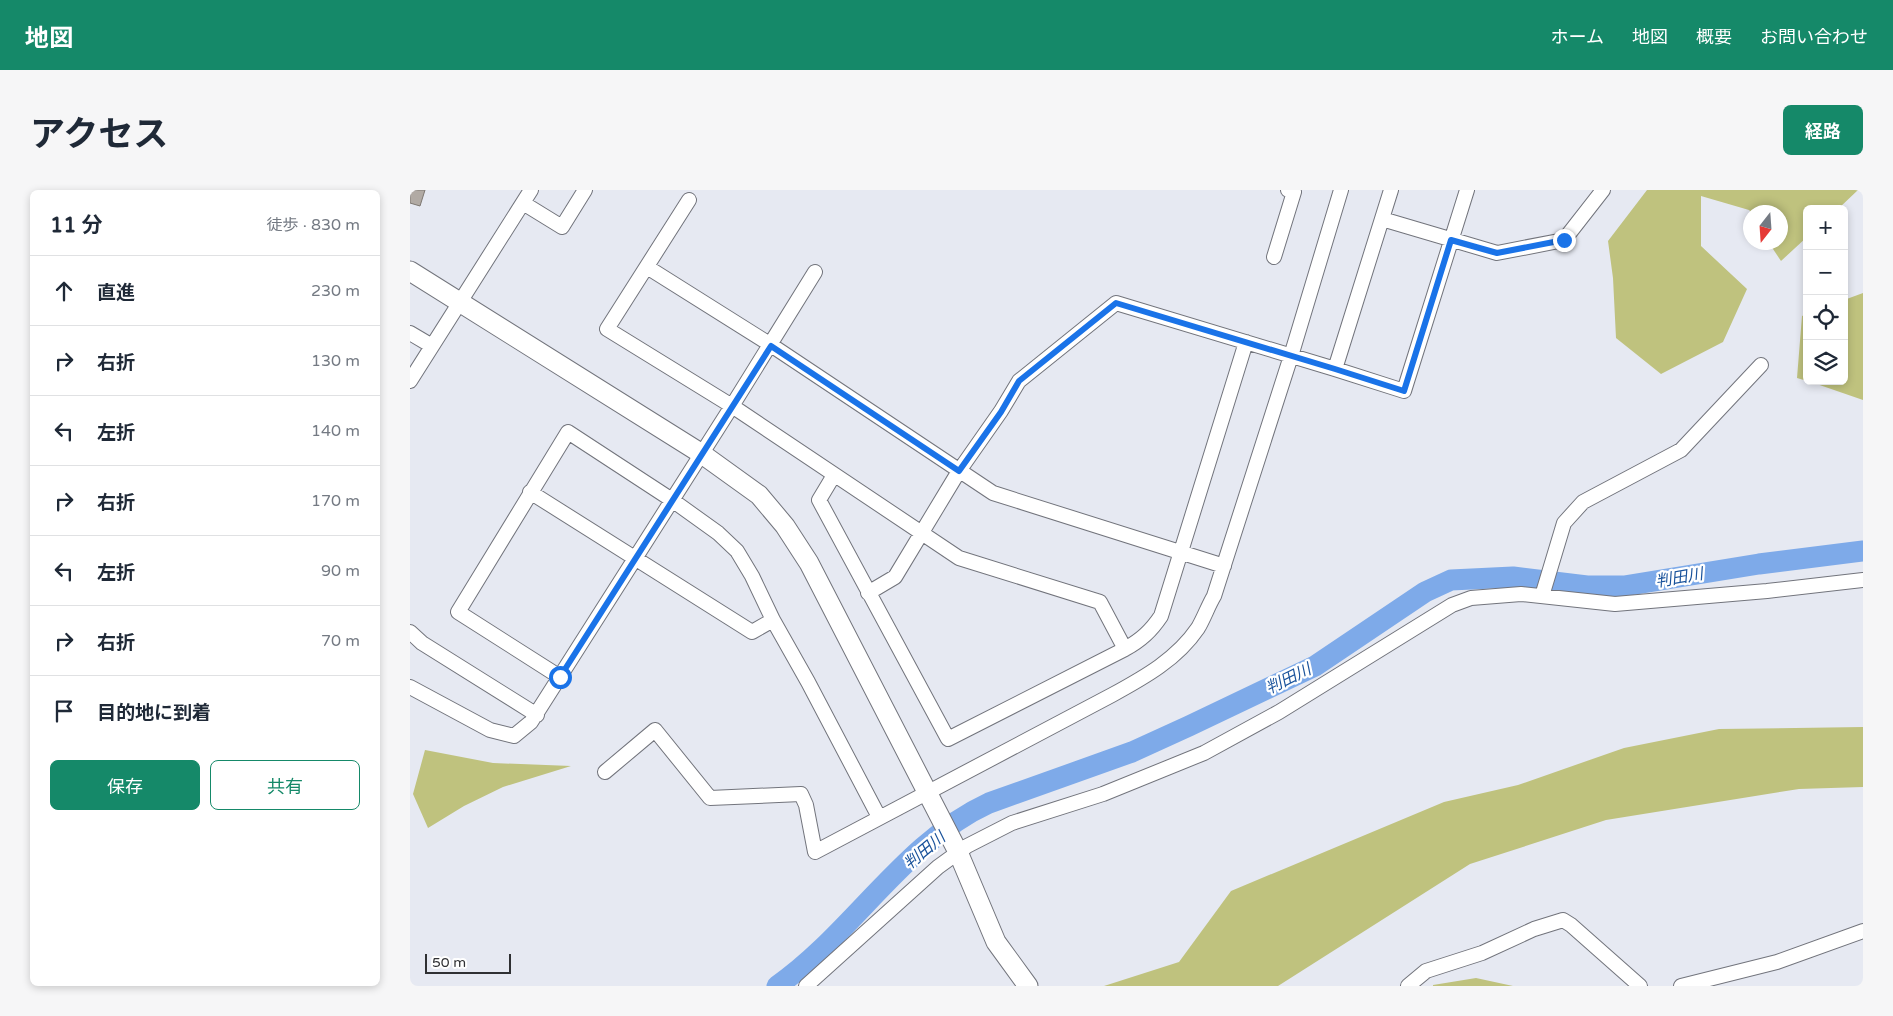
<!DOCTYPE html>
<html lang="ja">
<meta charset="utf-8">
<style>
:root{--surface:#fff;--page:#f6f6f7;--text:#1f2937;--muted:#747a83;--line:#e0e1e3;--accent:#158969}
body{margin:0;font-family:"Varela Round","Noto Sans JP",sans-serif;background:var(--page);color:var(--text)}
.controls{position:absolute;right:15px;top:15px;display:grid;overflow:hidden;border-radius:8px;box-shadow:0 2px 8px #0003}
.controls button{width:45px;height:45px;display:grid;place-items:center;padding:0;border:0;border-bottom:1px solid var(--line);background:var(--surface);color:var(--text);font:25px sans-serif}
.compass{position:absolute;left:1333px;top:15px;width:45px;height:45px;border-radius:50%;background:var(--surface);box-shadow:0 2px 8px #0003;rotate:197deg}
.scale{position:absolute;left:15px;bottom:12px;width:86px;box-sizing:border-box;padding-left:5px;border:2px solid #2f3033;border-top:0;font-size:14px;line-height:18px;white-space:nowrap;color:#2f3033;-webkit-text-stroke:4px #fff;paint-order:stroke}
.stop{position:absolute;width:15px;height:15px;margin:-11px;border:4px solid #1a73e8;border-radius:50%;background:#fff}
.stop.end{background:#1a73e8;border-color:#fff;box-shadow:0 1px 5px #0008}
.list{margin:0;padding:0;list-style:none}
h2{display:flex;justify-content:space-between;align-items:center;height:65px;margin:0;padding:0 20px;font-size:21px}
h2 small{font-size:16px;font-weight:400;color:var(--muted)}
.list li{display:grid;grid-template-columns:32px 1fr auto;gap:15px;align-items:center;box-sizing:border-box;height:70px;padding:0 20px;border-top:1px solid var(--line)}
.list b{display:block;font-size:19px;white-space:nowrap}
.list em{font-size:16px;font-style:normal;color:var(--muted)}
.actions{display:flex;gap:10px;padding:15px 20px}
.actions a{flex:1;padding:11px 0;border:1px solid var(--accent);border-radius:8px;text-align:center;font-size:18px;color:var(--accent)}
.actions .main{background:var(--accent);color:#fff}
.icon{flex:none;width:28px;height:28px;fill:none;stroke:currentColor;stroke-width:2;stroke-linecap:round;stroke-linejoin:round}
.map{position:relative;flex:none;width:1453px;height:796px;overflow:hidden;border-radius:8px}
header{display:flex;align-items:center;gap:30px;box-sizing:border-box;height:70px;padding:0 25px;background:var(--accent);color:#fff}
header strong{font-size:24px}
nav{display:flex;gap:28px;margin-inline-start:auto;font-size:18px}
.intro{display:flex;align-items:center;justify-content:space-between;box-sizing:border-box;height:120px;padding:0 30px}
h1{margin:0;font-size:35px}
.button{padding:12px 22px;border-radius:8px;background:var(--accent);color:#fff;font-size:18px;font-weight:700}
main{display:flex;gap:30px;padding:0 30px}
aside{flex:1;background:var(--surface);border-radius:8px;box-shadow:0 2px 8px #0003}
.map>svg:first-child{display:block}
</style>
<header>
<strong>地図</strong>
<nav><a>ホーム</a><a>地図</a><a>概要</a><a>お問い合わせ</a></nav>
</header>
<div class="intro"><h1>アクセス</h1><a class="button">経路</a></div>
<main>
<aside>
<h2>11 分<small>徒歩 · 830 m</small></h2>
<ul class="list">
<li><svg class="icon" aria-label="ahead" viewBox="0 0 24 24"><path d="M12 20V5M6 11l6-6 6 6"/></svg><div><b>直進</b></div><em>230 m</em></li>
<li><svg class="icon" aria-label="right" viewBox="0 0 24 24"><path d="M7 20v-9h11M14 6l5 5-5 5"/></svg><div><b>右折</b></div><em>130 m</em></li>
<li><svg class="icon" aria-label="left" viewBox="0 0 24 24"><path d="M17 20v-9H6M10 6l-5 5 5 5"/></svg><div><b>左折</b></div><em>140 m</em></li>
<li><svg class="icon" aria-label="right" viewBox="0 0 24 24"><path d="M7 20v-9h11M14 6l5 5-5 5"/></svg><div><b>右折</b></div><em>170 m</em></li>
<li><svg class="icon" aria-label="left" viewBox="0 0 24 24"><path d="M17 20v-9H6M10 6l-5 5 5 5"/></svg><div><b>左折</b></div><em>90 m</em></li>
<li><svg class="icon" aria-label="right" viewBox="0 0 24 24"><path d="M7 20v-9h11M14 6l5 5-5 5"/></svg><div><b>右折</b></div><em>70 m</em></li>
<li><svg class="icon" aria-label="arrive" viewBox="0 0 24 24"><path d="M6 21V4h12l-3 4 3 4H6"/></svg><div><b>目的地に到着</b></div></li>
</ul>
<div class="actions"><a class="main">保存</a><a>共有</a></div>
</aside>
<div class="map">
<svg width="1453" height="796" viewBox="0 0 1453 796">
<rect width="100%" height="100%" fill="#e6e9f2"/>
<path fill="#bfc27e" d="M 1237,0 L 1448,0 L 1428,19 L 1397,19 L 1397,47 L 1371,71 L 1359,53 L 1370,52 L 1370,22 L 1341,22 L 1339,20 L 1291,6 L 1291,56 L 1337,99 L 1313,152 L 1251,184 L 1206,148 L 1203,88 L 1198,51 Z
M 1453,103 L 1453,210 L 1398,191 L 1434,191 L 1434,110 Z
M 1397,124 L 1397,191 L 1387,188 L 1392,126 Z
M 1453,537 L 1453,597 L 1389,599 L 1196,630 L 1060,674 L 868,796 L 694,796 L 769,772 L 821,701 L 1034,612 L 1108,595 L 1214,558 L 1309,539 Z
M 15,560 L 83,573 L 161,576 L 93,597 L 54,616 L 18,638 L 3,604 Z
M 1066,788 L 1103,796 L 1023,796 L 1023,795 Z"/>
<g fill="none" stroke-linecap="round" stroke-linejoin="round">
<path stroke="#7eaae9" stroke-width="21" d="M 367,796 C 443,743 494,652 579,613 L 722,562 L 779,536 L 905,476 L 1015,402 L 1041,390 L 1103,387 L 1177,396 L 1214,396 L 1349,374 L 1453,361"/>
</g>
<path fill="#b1aaa4" stroke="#7d7771" d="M 0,0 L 15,0 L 10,16 L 0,13 Z"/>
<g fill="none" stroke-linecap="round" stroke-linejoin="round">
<g stroke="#72747c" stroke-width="16">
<path id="street" d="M 279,10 L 197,139 L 322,216 L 549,368 L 690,412 L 715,459
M 113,13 L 152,37 L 175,0
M 972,29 L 1087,63 L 1154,50 L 1193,0
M 864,67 L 884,2 L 878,0
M 237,77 L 361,155 L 583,303 L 814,376
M 0,143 L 22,156
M 925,179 L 981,0
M 0,191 L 121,0
M 424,285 L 409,310 L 538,549 L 715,459 C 731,450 741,441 751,426 L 836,152
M 120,302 L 342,442 L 363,430
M 458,403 L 485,387 L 549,281 L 591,221 L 609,191 L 706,113 L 925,179 L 994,201 L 1057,0
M 1132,406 L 1154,333 L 1173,312 L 1271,260 L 1351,175
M 0,442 L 12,453 L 127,525
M 150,487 L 48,422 L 158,242 L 262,310 L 308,343 L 327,361 L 342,386 L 363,430 L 398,492 L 469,627
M 0,497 L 80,540 L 104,546 L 121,532 L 322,216 L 405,82
M 195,582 L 245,540 L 300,608 L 391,604 L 396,615 L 405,662 L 702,505 C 735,487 767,469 788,438 C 794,428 798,416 804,406 L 881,166 L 931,0
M 396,796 L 528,677 L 557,656 L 602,633 L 693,604 L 794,563 L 869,522 L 1042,415 L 1061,408 L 1111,404 L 1205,414 L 1357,401 L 1453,390
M 998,796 L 1016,781 L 1072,763 L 1124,739 L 1153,730 L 1161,735 L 1230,796
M 1271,796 L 1367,772 L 1453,741"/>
</g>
<g stroke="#72747c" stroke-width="21">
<path id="secondary" d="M 0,81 L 292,264 L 349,305 L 375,336 L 399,373 L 548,662 L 586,752 L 618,796"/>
</g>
<use href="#street" stroke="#fff" stroke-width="14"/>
<use href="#secondary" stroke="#fff" stroke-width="19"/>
</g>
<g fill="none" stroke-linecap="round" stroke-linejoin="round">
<path stroke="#1a73e8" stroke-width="6" d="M 150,487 L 361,156 L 549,281 L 591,222 L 609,191 L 706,113 L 925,179 L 994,201 L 1041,50 L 1087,63 L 1154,50"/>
</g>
<g text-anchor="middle" stroke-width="4.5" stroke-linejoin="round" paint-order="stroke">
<g font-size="16" font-style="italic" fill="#19529b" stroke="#fff">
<text transform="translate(1269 387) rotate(-10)" y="6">判田川</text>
<text transform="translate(878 488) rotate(-26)" y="6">判田川</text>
<text transform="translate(514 660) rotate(-40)" y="6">判田川</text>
</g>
</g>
</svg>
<div class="controls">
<button>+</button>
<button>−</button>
<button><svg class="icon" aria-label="locate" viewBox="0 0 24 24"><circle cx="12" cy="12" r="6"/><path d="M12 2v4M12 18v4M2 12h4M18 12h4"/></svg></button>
<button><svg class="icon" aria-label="layers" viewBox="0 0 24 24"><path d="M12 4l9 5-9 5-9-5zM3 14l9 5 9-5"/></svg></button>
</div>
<svg class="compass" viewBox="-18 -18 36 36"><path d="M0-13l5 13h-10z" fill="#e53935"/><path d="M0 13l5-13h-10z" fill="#747a83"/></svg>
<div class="scale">50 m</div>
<div class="stop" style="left:150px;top:487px"></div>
<div class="stop end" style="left:1154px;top:50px"></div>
</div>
</main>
